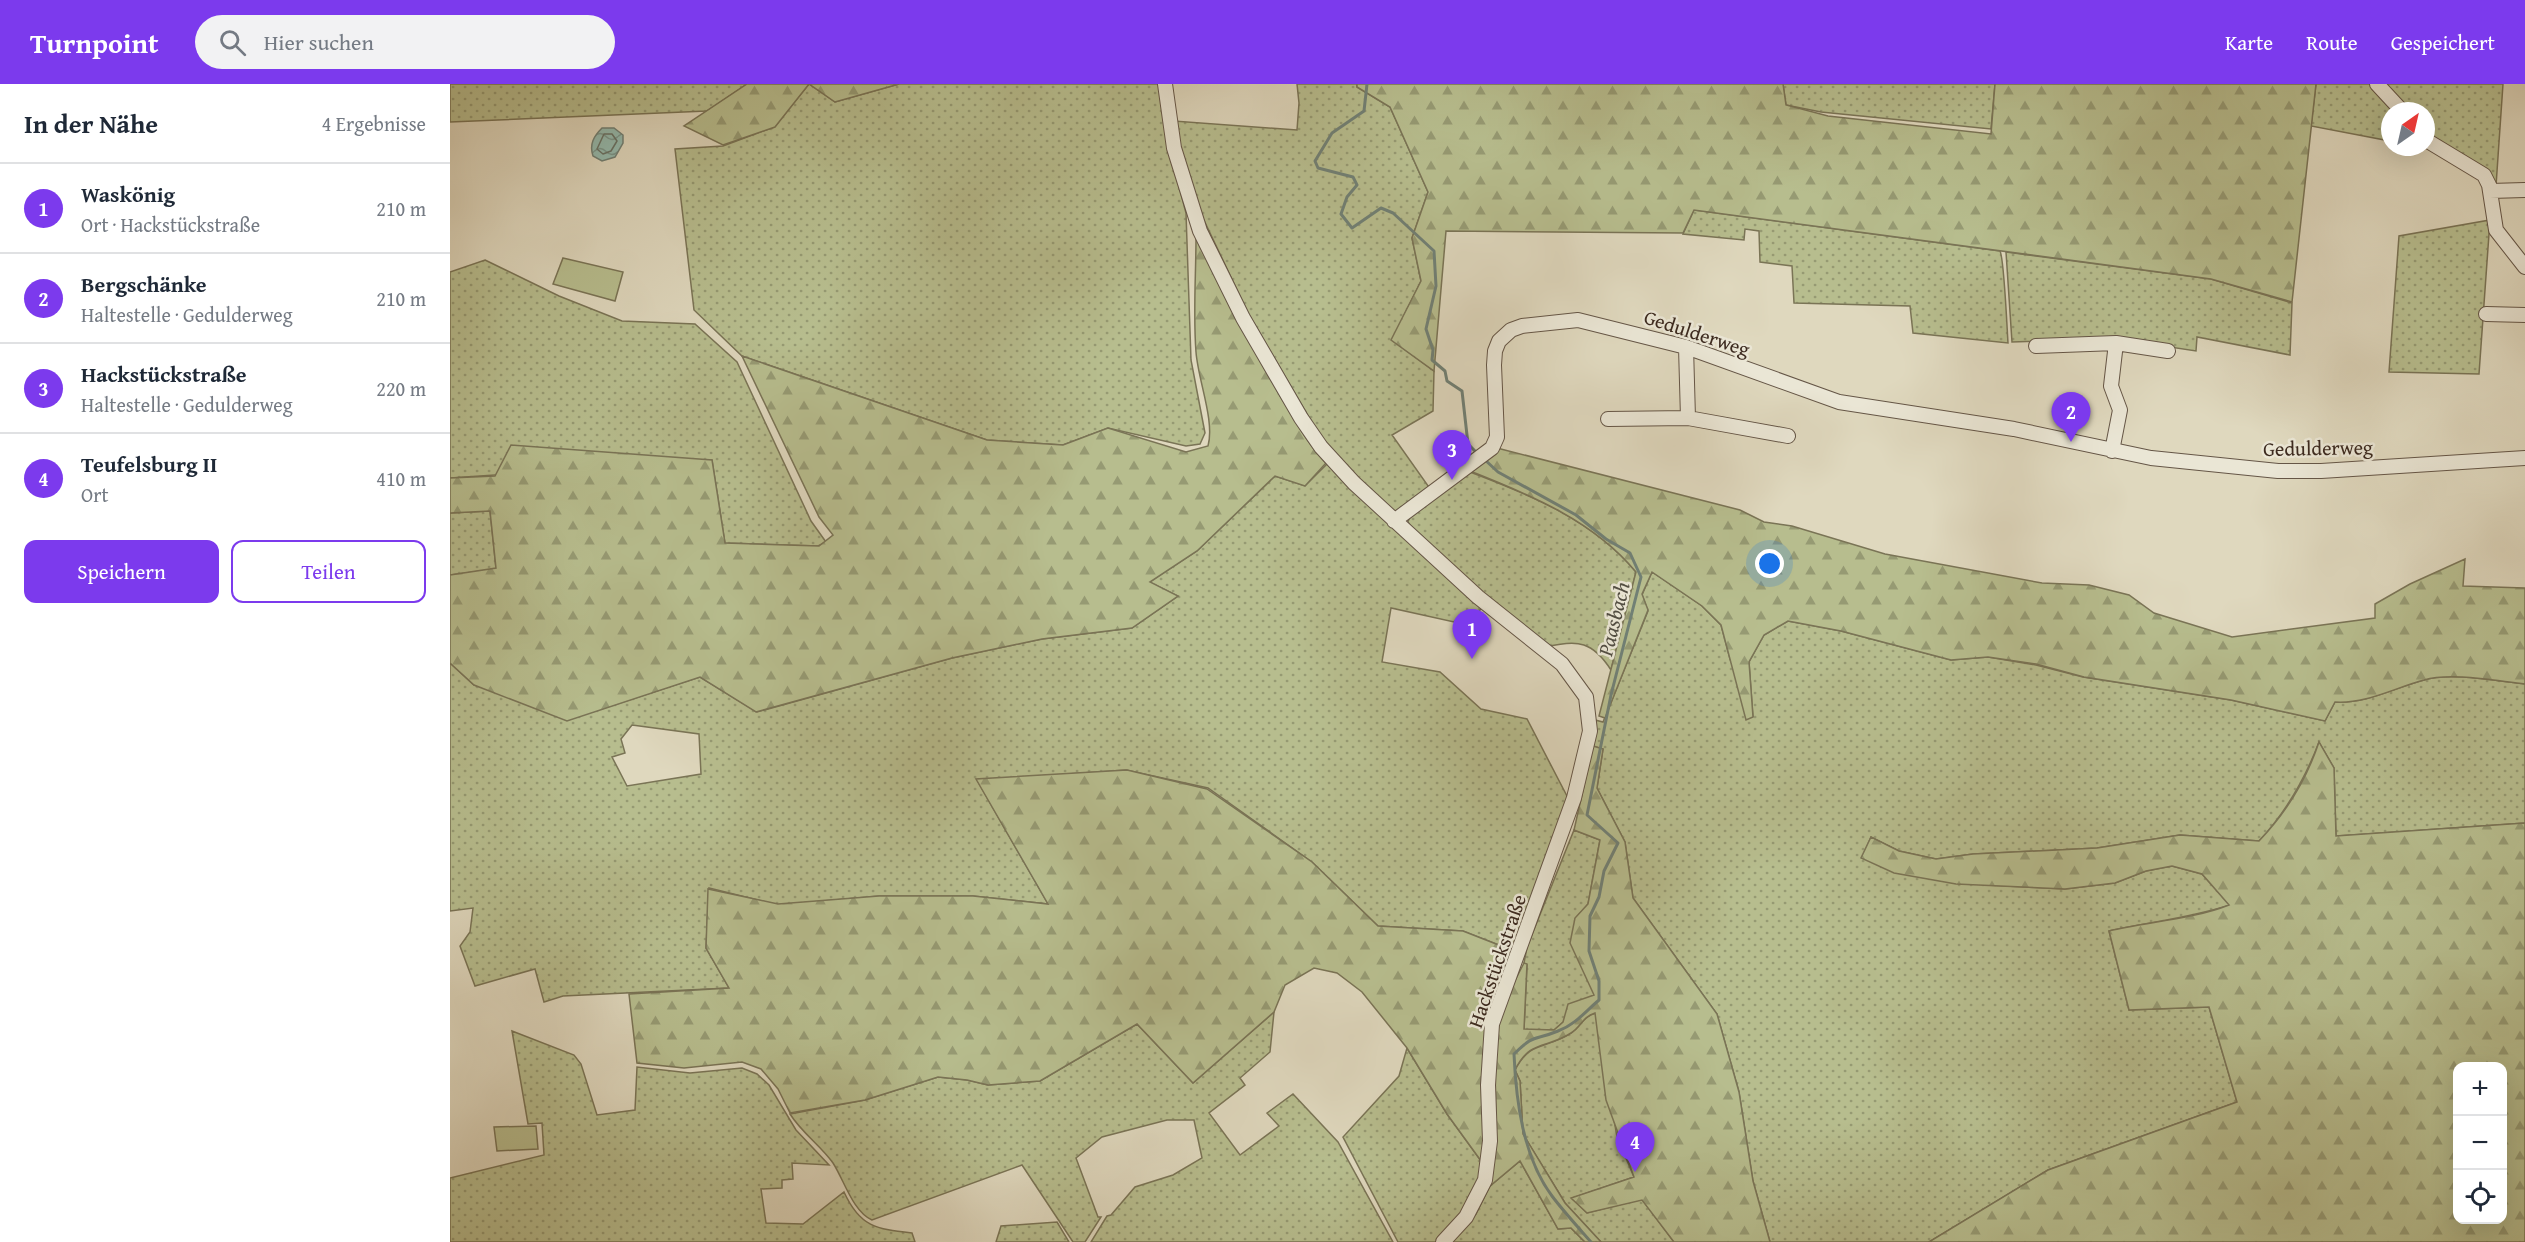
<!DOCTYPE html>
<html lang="de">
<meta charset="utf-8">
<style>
:root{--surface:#fff;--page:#f2f2f3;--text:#1f2937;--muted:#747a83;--line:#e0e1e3;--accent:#7c3aed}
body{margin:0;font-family:"Gentium Book Plus",serif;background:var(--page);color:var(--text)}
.controls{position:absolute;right:18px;bottom:18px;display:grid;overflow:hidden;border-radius:12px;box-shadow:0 6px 24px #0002}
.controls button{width:54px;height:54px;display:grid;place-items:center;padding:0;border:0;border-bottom:2px solid var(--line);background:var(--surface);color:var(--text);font:30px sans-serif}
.compass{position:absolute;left:1931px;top:18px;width:54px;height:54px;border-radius:50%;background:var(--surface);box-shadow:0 6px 24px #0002;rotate:34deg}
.you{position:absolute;left:1320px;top:480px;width:21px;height:21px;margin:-15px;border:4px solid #fff;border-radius:50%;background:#1a73e8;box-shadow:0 0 0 9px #1a73e833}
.badge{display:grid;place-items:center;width:39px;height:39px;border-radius:50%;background:var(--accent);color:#fff;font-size:20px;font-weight:700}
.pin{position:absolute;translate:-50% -50px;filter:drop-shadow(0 2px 3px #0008)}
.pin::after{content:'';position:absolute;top:32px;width:21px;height:18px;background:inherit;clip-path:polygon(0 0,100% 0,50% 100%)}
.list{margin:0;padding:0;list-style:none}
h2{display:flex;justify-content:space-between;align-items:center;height:78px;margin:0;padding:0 24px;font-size:26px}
h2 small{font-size:20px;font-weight:400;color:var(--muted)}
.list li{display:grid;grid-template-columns:39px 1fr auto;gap:18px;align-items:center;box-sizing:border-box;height:90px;padding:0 24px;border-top:2px solid var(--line)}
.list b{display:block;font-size:22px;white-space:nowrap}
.list p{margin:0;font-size:20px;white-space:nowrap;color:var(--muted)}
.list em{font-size:20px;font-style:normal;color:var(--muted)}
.actions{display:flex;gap:12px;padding:18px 24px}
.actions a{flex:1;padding:14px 0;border:2px solid var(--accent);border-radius:12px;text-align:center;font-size:21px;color:var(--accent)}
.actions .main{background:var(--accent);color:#fff}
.icon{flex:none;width:33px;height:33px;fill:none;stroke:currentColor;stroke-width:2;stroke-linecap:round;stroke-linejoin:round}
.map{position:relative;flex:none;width:2075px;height:1158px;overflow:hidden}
header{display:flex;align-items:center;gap:36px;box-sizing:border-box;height:84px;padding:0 30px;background:var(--accent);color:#fff}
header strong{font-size:28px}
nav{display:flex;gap:33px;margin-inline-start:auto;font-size:21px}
.search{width:420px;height:54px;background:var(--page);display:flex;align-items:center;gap:15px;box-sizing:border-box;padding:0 21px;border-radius:33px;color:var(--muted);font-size:22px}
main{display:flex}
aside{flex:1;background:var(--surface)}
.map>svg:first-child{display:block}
</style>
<header>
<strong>Turnpoint</strong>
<div class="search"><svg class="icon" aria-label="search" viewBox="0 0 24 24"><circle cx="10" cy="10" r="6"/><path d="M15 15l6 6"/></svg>Hier suchen</div>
<nav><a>Karte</a><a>Route</a><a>Gespeichert</a></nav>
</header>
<main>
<aside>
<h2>In der Nähe<small>4 Ergebnisse</small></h2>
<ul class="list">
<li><span class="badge">1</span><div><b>Waskönig</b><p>Ort · Hackstückstraße</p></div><em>210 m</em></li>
<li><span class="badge">2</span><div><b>Bergschänke</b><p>Haltestelle · Gedulderweg</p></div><em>210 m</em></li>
<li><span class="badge">3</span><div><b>Hackstückstraße</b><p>Haltestelle · Gedulderweg</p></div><em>220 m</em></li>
<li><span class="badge">4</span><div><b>Teufelsburg II</b><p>Ort</p></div><em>410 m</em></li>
</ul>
<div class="actions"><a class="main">Speichern</a><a>Teilen</a></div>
</aside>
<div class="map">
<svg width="2075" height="1158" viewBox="0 0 2075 1158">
<defs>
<pattern id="grass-dots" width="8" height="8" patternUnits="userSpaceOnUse" patternTransform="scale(1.5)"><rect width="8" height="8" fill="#b7bd8e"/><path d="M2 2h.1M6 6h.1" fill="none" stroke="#969a73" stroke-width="1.8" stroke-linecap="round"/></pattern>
<pattern id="forest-firs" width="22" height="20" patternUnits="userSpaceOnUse" patternTransform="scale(1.5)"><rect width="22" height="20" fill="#b7bd8e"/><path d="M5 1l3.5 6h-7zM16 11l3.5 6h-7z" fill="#969a73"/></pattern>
<pattern id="water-waves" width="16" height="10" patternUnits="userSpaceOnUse" patternTransform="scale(1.5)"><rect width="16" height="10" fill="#94baae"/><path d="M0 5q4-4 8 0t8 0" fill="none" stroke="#7a978d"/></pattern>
</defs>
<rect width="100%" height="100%" fill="#dfd8be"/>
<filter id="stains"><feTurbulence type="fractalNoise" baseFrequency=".00333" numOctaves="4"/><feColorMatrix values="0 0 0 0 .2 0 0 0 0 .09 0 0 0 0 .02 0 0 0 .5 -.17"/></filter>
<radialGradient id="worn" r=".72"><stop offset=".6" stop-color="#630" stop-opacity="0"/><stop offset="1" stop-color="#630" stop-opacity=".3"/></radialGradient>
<path fill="url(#grass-dots)" stroke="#7a7456" stroke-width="1.5" fill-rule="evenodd" d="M 0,0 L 297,0 L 257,27 L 0,38 Z
M 359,0 L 385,18 L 449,0 L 713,0 L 722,75 L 736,129 L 741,276 L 755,349 L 750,360 L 736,362 L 658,344 L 613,361 L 537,356 L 292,272 L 244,226 L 225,65 L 273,62 L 324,43 Z
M 847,0 L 907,0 L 907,3 L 940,23 L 978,108 L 962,154 L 971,197 L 942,256 L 984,287 L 983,327 L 942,351 L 981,406 L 945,432 L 874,359 L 799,231 L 741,109 L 724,37 L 847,46 L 849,19 Z
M 1333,0 L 1545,0 L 1541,45 L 1371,28 L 1336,21 Z
M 1866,0 L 1922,0 L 1947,27 L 1940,27 L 1940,57 L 1861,42 Z
M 1934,0 L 2053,0 L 2046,102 L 1976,49 L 1976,27 L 1957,27 Z
M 1244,126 L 1550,167 C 1554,174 1557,244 1558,259 L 1463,249 L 1460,222 L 1344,219 L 1342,182 L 1310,178 L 1309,147 L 1295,145 L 1294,156 L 1233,150 Z
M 2040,136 L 2029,290 L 1939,288 L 1949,152 Z
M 1556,168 L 1761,195 L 1842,219 L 1840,271 L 1747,253 L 1746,267 L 1667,255 L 1562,258 Z
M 35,176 L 109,212 L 172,237 L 245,240 L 287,278 L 361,437 L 376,458 L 368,462 L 275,459 L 262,376 L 0,394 L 0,188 Z
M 879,378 L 1032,522 L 1022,542 L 941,524 L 932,578 L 990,588 L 1031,625 L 1077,635 L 1118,714 L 1064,867 L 1013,847 L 928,842 L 862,778 L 758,704 L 676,686 L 527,696 L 598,820 L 523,812 L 429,812 L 328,821 L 259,804 L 256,864 L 279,904 L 113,912 L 94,918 L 85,885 L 25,902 L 10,862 L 20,848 L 23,824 L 0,827 L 0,579 L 24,601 L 139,629 L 250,593 L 307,628 L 502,574 L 592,555 L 682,544 L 728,512 L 699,498 L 747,467 L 825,392 L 855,402 ZM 182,641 L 249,650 L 251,690 L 177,702 L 162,673 L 175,669 L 171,655 Z
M 1020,388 C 1081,411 1144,437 1186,488 L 1161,586 C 1143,558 1128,555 1097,563 L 1031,510 L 965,449 L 958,438 L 961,429 Z
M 40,427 L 46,485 L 0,491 L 0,429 Z
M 1202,488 L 1252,522 L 1271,541 L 1280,575 L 1303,633 L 1299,578 L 1314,551 L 1338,537 L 1391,547 L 1501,576 L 1538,573 L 1586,581 L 1633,593 L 1781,616 L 1875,637 L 1885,618 C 1916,620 1944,604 1974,596 C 2001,588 2046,597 2075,600 L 2075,739 L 1886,752 L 1884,684 L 1869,658 C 1855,695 1836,728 1809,757 L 1730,751 L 1647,764 L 1523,770 L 1486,775 L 1449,767 L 1421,753 L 1412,774 L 1537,801 L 1615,805 L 1665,799 L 1696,787 L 1722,782 L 1752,790 L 1780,821 C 1740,834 1700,838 1659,847 L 1679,926 L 1759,923 L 1787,1018 L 1598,1086 L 1479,1158 L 1320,1158 L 1303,1097 L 1289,1008 L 1267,930 L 1183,814 L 1175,758 L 1147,704 L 1153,665 L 1143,662 L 1145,636 L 1153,638 L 1198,527 L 1192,511 Z
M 1124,746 L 1150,756 L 1138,820 L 1125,835 L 1136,888 L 1145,911 L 1104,946 L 1074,946 L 1077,881 L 1074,879 L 1077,863 Z
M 824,928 L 820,968 L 790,994 L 795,1001 L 759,1029 L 790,1071 L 829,1042 L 817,1029 L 843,1010 L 888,1058 L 943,1158 L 641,1158 L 657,1132 L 661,1131 L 685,1103 L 723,1091 L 752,1074 L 744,1036 L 717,1036 L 652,1053 L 626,1074 L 648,1133 L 651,1133 L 635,1158 L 623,1158 L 572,1081 L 422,1136 C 403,1128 394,1096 383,1079 C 370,1061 352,1049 340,1030 L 415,1016 L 488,993 L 517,996 L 538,1001 L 590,997 L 687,940 L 743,999 Z
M 1146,929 L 1167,1053 L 1184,1093 L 1122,1114 L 1137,1129 L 1192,1115 L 1224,1158 L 1151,1158 L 1115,1119 L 1073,1050 L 1070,997 L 1065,986 C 1080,956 1098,965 1121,949 C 1132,942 1132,933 1146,929 Z
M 62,947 L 124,971 L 131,980 L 147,1031 L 185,1026 L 187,983 L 240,989 L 292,984 L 307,990 L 319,1001 L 346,1046 L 379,1081 L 342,1079 L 343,1095 L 332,1096 L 332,1104 L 311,1105 L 316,1139 L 353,1140 L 394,1108 C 410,1143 426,1145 462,1149 L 465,1158 L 0,1158 L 0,1094 L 94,1071 L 92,1039 L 78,1040 Z
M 957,964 L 997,1030 L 1034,1081 L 1014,1129 L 988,1158 L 948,1158 L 893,1053 L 949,992 Z
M 1070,1077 L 1108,1145 L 1121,1144 L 1135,1158 L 1002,1158 L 1026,1130 L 1040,1102 Z
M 607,1138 L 619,1158 L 546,1158 L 551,1142 Z"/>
<path fill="url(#forest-firs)" stroke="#7a7456" stroke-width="1.5" fill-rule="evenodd" d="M 297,0 L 449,0 L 385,18 L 359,0 L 325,43 L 273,61 L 234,42 Z
M 907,0 L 1333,0 L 1336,21 L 1378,32 L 1541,50 L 1545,0 L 1866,0 L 1842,218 L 1761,195 L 1244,126 L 1233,149 L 996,147 L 984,287 L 941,256 L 971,197 L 962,154 L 978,108 L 940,23 L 907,3 Z
M 746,153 C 773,208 801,262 832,315 C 846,337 857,360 876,379 L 855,402 L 825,392 L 747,467 L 700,498 L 728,512 L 682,544 L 592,555 L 502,574 L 306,628 L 250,593 L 117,637 L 24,601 L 0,579 L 0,491 L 46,484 L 40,427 L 0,429 L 0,394 L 45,392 L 61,361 L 262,376 L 275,459 L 369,462 L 383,451 L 369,433 L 292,272 L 537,356 L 613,361 L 658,344 L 736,368 L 758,362 C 765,337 748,296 746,268 C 743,230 746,191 746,153 Z
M 1047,364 L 1290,426 L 1314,438 L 1342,442 L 1435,470 L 1592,499 L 1639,501 L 1679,511 L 1704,529 L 1782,553 L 1925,534 L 1925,520 L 1960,500 L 2015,475 L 2013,502 L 2075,504 L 2075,600 C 2046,597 2001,588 1974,596 C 1944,604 1916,620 1885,618 L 1875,637 L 1781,616 L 1634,593 L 1586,580 L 1538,573 L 1501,576 L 1391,547 L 1338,537 L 1314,551 L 1299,578 L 1303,633 L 1296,636 L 1271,541 L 1252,522 L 1202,488 L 1192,510 L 1198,526 L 1155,634 L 1149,632 L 1186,488 C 1144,437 1081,411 1020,387 Z
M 1869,658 L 1884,684 L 1886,752 L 2075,739 L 2075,1158 L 1479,1158 L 1598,1086 L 1787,1018 L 1759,923 L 1679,926 L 1659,847 C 1698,838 1744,835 1779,821 L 1752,790 L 1722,782 L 1696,787 L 1665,799 L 1615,805 L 1506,800 L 1444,789 L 1411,774 L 1421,753 L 1449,767 L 1486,775 L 1523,770 L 1647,764 L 1730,751 L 1809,757 C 1836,729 1857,694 1869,658 ZM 2008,982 L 2052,982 L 2052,1136 L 2008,1136 Z
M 1143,662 L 1153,665 L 1147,704 L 1175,758 L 1183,814 L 1267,930 L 1289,1008 L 1303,1097 L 1320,1158 L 1224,1158 L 1192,1116 L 1137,1129 L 1121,1114 L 1184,1093 L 1156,1016 L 1145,929 C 1132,933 1132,942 1121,949 C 1097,965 1080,955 1065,986 L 1070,997 L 1073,1050 L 1115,1119 L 1151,1158 L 1135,1158 L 1121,1144 L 1108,1145 L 1070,1077 L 1040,1102 C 1053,1045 1038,987 1051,930 C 1055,913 1066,895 1074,879 L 1077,880 L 1074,945 L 1104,946 L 1113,938 L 1118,920 L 1144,911 L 1120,859 L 1125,834 L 1138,820 L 1150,756 L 1124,746 Z
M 677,686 L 757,705 L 862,778 L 928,842 L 1013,847 L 1064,867 L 1041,927 L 1034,1081 L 997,1030 L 957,964 L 912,908 L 887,889 L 864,884 L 835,901 L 824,928 L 743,999 L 687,940 L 590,997 L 538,1001 L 517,996 L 488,993 L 415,1016 L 340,1029 L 328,1005 L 311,985 L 292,978 L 234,984 L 187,979 L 179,910 L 279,904 L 256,864 L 258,805 L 328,820 L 429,812 L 523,812 L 598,820 L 526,695 Z"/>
<path fill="#b7bd8e" stroke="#7a7456" stroke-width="1.5" d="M 113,174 L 173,188 L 165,217 L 103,200 Z
M 86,1042 L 88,1065 L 47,1067 L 44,1043 Z"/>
<path fill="url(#water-waves)" stroke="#718075" stroke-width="1.5" d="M 152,44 L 164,44 L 173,51 L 173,59 L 165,73 L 152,77 L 143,72 C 139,60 144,52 152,44 Z"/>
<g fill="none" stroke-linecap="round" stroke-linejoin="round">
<path stroke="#687266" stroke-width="1.5" d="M 154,50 L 162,50 L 167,57 L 161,67 L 153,70 L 147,65 Z"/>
<path stroke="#718075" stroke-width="3" d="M 917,0 L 914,27 L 882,49 L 865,77 L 868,84 L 903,93 L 907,101 L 897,113 L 891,130 L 902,144 L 931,124 L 943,129 L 984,167 L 986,202 L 976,245 L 983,266 L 982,276 L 995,287 L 997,297 L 1012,307 L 1018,360 L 1027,369
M 1034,375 L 1048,388 L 1126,431 L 1156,455 L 1180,469 L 1191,493 L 1161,611 L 1137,731 L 1168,759 L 1154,787 L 1149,813 L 1140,832 L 1139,867 L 1149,897 L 1149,916 C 1136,927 1125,941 1108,947 C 1084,957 1085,949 1064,970 C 1066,1017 1073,1073 1102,1112 C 1114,1128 1128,1143 1141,1158"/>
<g stroke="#655647" stroke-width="16">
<path id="minor" d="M 715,0 L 724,64 L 750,147 L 793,234 L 851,334 L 871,363 L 904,399 L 1028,513 L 1112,580 L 1136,613 L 1140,647 L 1124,714 L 1042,940 L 1038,1001 L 1040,1057 L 1035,1096 L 1016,1133 L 993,1158
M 1927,0 L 1952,27
M 1976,56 L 2034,91 L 2039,101 L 2046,146 L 2075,183
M 2040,107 L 2075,106
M 2036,230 L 2075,231
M 1586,262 L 1666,259 L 1718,267
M 1236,263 L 1238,334
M 1158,335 L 1238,334 L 1338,352
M 1662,367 L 1670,326 L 1661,302 L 1666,259
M 944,437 L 1042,364 L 1047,353 L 1044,281 L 1045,267 L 1049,257 L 1061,246 L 1072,242 L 1128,236 L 1236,263 L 1389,318 L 1564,345 L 1701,374 L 1828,387 L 1871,387 L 2075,374"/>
</g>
<use href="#minor" stroke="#eae6d5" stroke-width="14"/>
</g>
<g text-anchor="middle" stroke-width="5" stroke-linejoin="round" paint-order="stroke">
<g font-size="20" fill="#3c2a1f" stroke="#eae6d5">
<text transform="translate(1247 249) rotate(18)" y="7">Gedulderweg</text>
<text transform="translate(1868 364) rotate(-1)" y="7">Gedulderweg</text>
<text transform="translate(1047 877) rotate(-71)" y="7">Hackstückstraße</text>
</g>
<g font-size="21" font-style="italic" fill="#524e43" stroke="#eae6d5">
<text transform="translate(1164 535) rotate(-76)" y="7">Paasbach</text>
</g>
</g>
<rect width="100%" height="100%" filter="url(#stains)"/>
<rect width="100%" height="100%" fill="url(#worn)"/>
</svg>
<div class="controls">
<button>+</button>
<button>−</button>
<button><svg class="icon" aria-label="locate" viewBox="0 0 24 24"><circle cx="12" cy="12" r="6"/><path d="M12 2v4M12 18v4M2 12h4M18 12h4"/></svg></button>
</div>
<svg class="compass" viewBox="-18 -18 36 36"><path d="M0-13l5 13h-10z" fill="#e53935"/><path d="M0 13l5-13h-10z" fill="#747a83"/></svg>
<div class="you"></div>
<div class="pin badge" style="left:1022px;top:575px">1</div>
<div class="pin badge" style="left:1621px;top:358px">2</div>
<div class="pin badge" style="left:1002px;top:396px">3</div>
<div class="pin badge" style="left:1185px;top:1088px">4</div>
</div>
</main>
